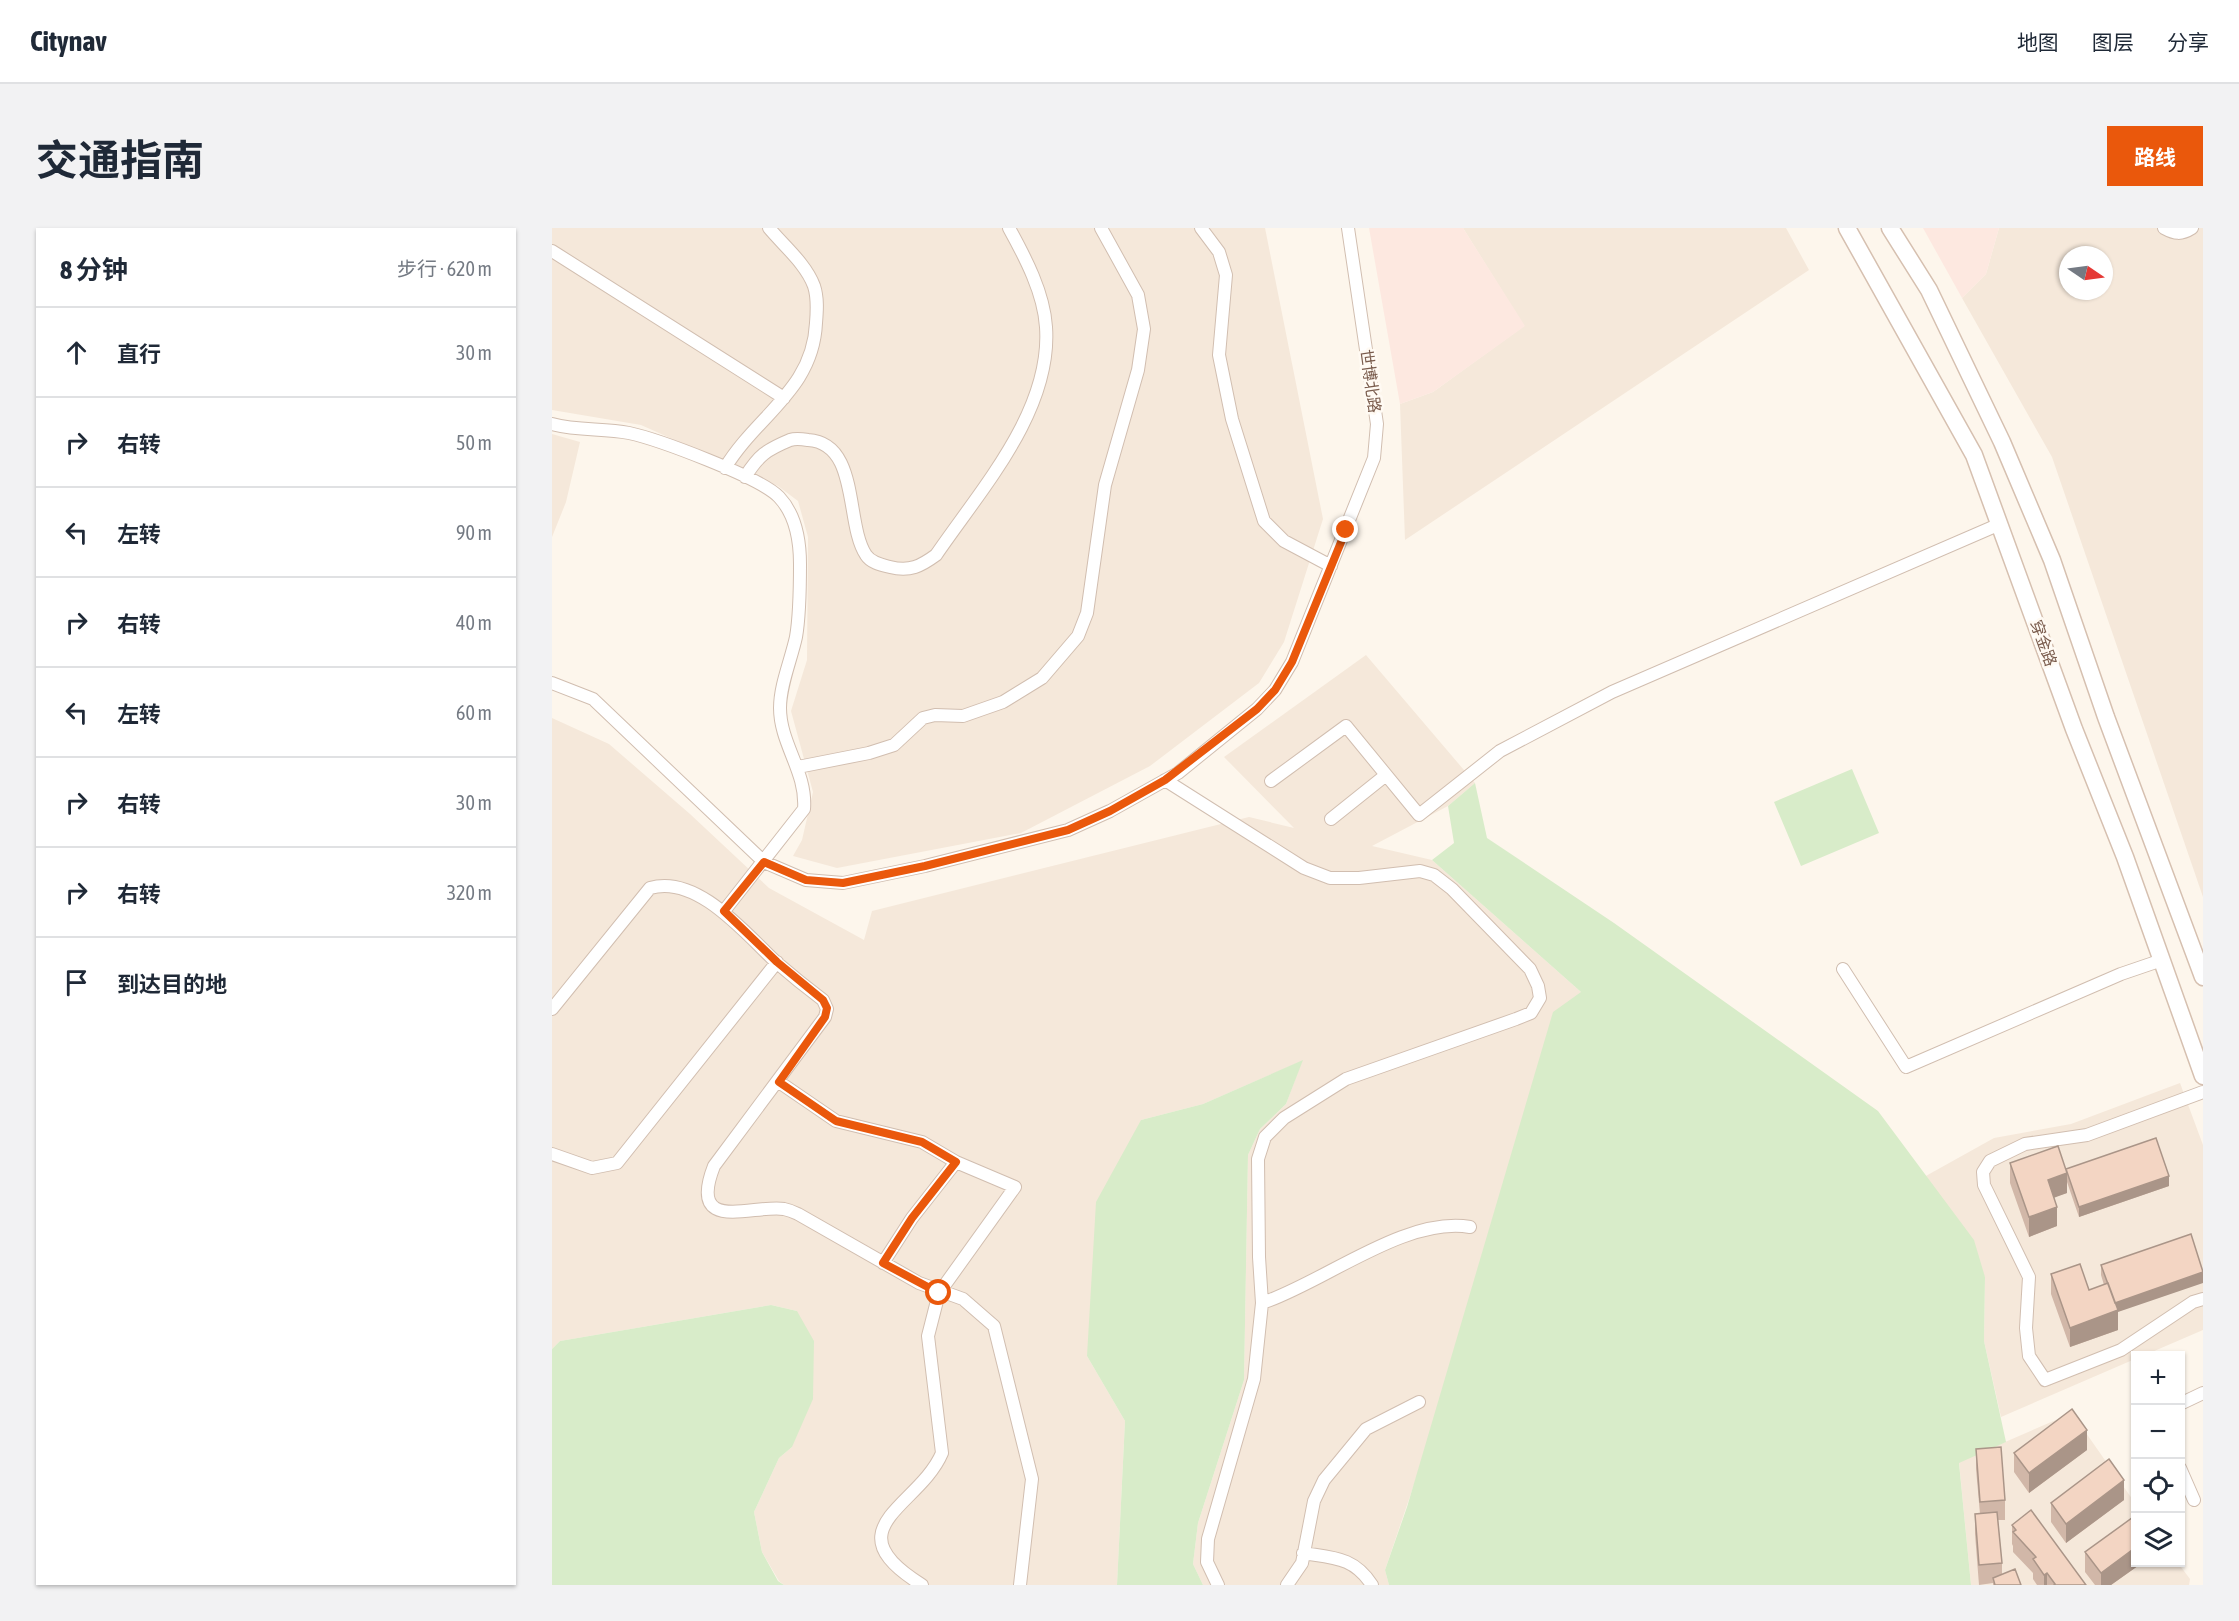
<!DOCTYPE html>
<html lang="zh">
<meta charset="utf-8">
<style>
:root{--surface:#fff;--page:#f2f2f3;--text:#1f2937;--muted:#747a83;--line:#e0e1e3;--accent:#ea580c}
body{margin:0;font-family:"Asap Condensed","Noto Sans SC",sans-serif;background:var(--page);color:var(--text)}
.controls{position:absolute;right:18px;bottom:18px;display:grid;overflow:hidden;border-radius:0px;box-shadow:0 2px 4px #0004}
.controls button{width:54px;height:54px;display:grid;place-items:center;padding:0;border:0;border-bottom:2px solid var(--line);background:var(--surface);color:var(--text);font:30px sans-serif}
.compass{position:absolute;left:1507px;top:18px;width:54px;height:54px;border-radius:50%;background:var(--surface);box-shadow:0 2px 4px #0004;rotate:103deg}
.stop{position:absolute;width:18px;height:18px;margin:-14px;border:4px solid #ea580c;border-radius:50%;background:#fff}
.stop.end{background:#ea580c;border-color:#fff;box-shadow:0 2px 6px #0008}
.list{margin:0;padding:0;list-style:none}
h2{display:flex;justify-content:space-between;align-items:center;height:78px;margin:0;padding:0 24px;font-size:26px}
h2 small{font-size:20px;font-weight:400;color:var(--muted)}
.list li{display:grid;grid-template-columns:39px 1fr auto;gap:18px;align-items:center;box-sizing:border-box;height:90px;padding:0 24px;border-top:2px solid var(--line)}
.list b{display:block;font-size:22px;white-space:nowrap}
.list em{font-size:20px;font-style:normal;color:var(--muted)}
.icon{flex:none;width:33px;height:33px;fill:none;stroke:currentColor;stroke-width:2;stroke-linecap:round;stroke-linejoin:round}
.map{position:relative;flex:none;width:1651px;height:1357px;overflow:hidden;border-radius:0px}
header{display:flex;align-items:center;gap:36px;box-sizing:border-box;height:84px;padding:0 30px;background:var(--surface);border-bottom:2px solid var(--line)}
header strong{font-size:28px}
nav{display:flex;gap:33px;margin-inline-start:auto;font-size:21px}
.intro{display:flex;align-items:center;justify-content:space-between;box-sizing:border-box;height:144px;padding:0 36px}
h1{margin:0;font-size:42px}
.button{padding:15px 27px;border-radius:0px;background:var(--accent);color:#fff;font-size:21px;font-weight:700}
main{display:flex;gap:36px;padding:0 36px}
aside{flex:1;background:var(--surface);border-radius:0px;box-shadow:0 2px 4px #0004}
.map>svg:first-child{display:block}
</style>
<header>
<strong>Citynav</strong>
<nav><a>地图</a><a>图层</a><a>分享</a></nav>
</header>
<div class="intro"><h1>交通指南</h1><a class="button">路线</a></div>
<main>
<aside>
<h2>8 分钟<small>步行 · 620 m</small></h2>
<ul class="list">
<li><svg class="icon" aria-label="ahead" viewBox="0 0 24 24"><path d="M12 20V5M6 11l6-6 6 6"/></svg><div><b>直行</b></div><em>30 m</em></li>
<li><svg class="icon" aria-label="right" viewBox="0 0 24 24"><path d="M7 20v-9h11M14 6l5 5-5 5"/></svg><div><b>右转</b></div><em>50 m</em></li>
<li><svg class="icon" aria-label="left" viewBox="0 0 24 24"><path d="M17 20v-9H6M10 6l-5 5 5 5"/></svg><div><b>左转</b></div><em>90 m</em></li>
<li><svg class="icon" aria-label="right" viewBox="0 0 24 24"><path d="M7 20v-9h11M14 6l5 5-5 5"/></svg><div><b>右转</b></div><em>40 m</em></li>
<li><svg class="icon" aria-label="left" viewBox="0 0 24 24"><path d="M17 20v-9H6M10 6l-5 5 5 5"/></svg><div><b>左转</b></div><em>60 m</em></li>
<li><svg class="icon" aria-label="right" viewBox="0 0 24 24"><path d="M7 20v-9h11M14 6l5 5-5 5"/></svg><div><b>右转</b></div><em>30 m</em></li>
<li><svg class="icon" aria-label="right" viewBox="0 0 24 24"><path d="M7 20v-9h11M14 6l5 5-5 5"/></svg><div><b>右转</b></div><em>320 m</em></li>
<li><svg class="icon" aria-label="arrive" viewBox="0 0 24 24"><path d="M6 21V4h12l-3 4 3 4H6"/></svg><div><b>到达目的地</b></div></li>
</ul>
</aside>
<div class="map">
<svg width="1651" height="1357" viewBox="0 0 1651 1357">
<rect width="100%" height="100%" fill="#fdf6ec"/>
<path fill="#f5e8da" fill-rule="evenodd" d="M 0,0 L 713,0 L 771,291 L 732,414 L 707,455 L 598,538 L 469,605 L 285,640 L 241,628 L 250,612 L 261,564 L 239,483 L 255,432 L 256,309 L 246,273 L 226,258 L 89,197 L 0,182 Z
M 911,0 L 1234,0 L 1257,42 L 853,312 L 848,176 L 881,164 L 972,98 Z
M 1447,0 L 1651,0 L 1651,669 L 1500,229 L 1410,70 L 1434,46 ZM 1516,27 L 1552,27 L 1552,63 L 1516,63 Z
M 0,206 L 28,214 L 14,274 L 0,309 Z
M 814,427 L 923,555 L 896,578 L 820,618 L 880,632 L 1029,764 L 833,1342 L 837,1357 L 651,1357 L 641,1336 L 646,1295 L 692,1152 L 696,927 L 708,901 L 734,876 L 750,833 L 651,876 L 589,892 L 535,1128 L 573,1193 L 565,1357 L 232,1357 L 227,1353 L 210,1324 L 202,1284 L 227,1230 L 240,1219 L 245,1083 L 219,1077 L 8,1113 L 0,1121 L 0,490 L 57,516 L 138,586 L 217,660 L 312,712 L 320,683 L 697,589 L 742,600 L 672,529 Z
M 1628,855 L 1651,917 L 1651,1102 L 1593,1127 L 1584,1128 L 1583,1131 L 1449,1189 L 1432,1113 L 1433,1049 L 1372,949 L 1442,910 L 1519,896 Z
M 1520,1185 L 1583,1275 L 1584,1334 L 1626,1335 L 1638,1351 L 1637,1357 L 1419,1357 L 1407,1234 Z"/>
<path fill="#fde8e0" d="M 817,0 L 911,0 L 973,98 L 881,164 L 848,176 Z
M 1371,0 L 1447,0 L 1434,46 L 1410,70 Z"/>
<path fill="#d8ecc9" d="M 1300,541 L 1327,605 L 1249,638 L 1222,574 Z
M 923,555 L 935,610 L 1062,695 L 1326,883 L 1422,1012 L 1433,1049 L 1432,1113 L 1454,1214 L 1407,1235 L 1419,1357 L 837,1357 L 833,1342 L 855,1279 L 1001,784 L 1029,764 L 880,632 L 902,615 L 896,578 Z
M 751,832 L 734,876 L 708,901 L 696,927 L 692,1152 L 646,1295 L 641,1336 L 651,1357 L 565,1357 L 573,1193 L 535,1128 L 544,974 L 589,892 L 651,876 Z
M 219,1077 L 245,1083 L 262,1113 L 261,1171 L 240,1219 L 227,1230 L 202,1284 L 210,1324 L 226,1353 L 232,1357 L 0,1357 L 0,1121 L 8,1113 Z"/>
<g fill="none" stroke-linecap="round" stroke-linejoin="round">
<g stroke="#d1beb0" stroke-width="14">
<path id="street" d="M 649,0 L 667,24 L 674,47 L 667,127 L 680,191 L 712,293 L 732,313 L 779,338
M 1612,0 C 1623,6 1629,7 1640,0
M 0,23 L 232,170
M 0,196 C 25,203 51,200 77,205 C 105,211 208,249 227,269 C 244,287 248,312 248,336 C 248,360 248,386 244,409 C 239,432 228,457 228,480 C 228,516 255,544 252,581 L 172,683
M 173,240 C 205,187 261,162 264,95 C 265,83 266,70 262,58 C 254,36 232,18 217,0
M 193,249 C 207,227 214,222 238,212 C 244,210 250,211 256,212 C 308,215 293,296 314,327 C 319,335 330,337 338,339 C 358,344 369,338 384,327 C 429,261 500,183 494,99 C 492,65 473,29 457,0
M 0,455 L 41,471 L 212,634 L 254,652 L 291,655 L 373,638 L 516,602 L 558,583 L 626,545 L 705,481 L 723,462 L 740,434 L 822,230 L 825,196 L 796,0
M 246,539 L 317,525 L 342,517 L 371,490 L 383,487 L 411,488 L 451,474 L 490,450 L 526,408 L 535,385 L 553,257 L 586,142 L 592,101 L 586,67 L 549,0
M 613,552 L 752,640 L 778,650 L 807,650 L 868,643 L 882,647 L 900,661 L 978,741 L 986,758 L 988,770 L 979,785 L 964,791 L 794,851 L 732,890 L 713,909 L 706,931 L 707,1029 L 710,1075 L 702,1151 L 656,1311 L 655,1334 L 666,1357
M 719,553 L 794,498 L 867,587 L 948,523 L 1060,464 L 1448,296
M 779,591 L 834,547
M 1291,741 L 1354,839 L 1569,746 L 1610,732
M 0,781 L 98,660 C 145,646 193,705 224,734 C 239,747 255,760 271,772 L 275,781 L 273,789 L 162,938 C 135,1007 201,976 232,981 C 237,982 242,984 246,986 L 367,1055 L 411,1071 L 442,1098 L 480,1251 L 468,1357
M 227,854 L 284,893 L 370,914 L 404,934 L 463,959 L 387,1065 L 376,1108 L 390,1225 C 367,1279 278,1300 370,1357
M 1651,864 L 1535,907 L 1473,916 L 1438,933 L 1431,944 L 1432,957 L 1477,1049 L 1474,1100 L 1477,1128 L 1493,1152 L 1569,1122 L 1641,1074 L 1651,1071
M 0,926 L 40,940 L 65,935 L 225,734
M 331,1035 L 360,990 L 404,934
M 710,1075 C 771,1055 853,988 918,999
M 1628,1176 L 1651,1165
M 1628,1240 L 1642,1272
M 751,1325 C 782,1330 802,1329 820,1357
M 735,1357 L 750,1335 L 762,1273 L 772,1252 L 814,1201 L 867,1174"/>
</g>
<g stroke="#d6c0b0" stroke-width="19">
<path id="secondary" d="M 1295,0 L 1422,227 L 1522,501 L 1573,629 L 1651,848
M 1338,0 L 1377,62 L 1450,214 L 1500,332 L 1554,489 L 1651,749"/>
</g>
<use href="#street" stroke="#fff" stroke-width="12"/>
<use href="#secondary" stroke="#fff" stroke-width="16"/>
</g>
<path fill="#d1b7a8" d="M 1458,935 L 1514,942 L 1617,958 L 1527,989 L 1515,954 L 1515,965 L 1502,969 L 1505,998 L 1477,1009 L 1458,955 Z
M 1549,1037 L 1566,1084 L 1566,1102 L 1518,1119 L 1499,1066 L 1499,1046 L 1537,1062 L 1552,1057 L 1549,1047 Z
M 1424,1221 L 1453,1272 L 1453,1292 L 1446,1292 L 1450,1335 L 1450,1347 L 1469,1357 L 1441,1357 L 1441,1355 L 1427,1357 L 1423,1306 L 1423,1286 L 1428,1286 L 1424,1241 Z
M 1535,1222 L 1477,1265 L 1462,1244 L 1462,1225 Z
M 1572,1272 L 1514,1315 L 1499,1294 L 1499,1275 Z
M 1460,1297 L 1534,1357 L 1485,1357 L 1481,1351 L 1481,1345 L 1461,1324 L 1461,1318 L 1460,1316 Z
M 1533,1324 L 1584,1335 L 1590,1335 L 1559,1357 L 1543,1357 L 1533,1344 Z"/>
<path fill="#aa9588" d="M 1515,945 L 1515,965 L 1496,972 L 1496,952 Z
M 1617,948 L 1617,958 L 1527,989 L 1527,979 Z
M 1505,979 L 1505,998 L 1477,1009 L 1477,989 Z
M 1651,1044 L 1651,1055 L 1566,1084 L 1566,1102 L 1518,1119 L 1518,1100 L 1562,1075 Z
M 1535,1202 L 1535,1222 L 1477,1265 L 1477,1245 Z
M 1572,1252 L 1572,1272 L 1514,1315 L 1514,1296 Z
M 1584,1319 L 1584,1335 L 1590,1335 L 1559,1357 L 1549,1357 L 1549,1345 Z
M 1495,1345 L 1495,1357 L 1492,1357 L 1492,1347 Z"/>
<path fill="#f3d5c3" stroke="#aa9588" stroke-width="1.5" d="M 1604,910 L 1617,948 L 1527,979 L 1514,941 Z
M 1506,918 L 1515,945 L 1496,952 L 1505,979 L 1477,989 L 1458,935 Z
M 1639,1006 L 1651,1044 L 1563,1075 L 1549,1037 Z
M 1528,1036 L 1537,1062 L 1556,1055 L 1566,1082 L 1518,1100 L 1499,1046 Z
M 1520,1181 L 1535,1202 L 1477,1245 L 1462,1225 Z
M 1449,1219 L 1453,1272 L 1428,1274 L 1424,1221 Z
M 1557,1231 L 1572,1252 L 1514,1296 L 1499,1275 Z
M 1479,1282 L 1534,1357 L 1502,1357 L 1503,1356 L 1495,1345 L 1492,1347 L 1481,1331 L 1484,1329 L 1461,1304 L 1464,1302 L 1460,1297 Z
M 1445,1284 L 1450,1335 L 1427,1337 L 1423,1286 Z
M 1584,1287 L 1584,1319 L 1549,1345 L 1533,1324 Z
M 1463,1341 L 1469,1357 L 1443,1357 L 1441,1350 Z"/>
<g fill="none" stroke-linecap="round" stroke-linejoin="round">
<path stroke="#ea580c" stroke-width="8" d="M 387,1065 L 331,1035 L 360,990 L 404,934 L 370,914 L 284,893 L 227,854 L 273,789 L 275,780 L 271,772 L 225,734 L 172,683 L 212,634 L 254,652 L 291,655 L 373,638 L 516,602 L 558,583 L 613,552 L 705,481 L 723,462 L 740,434 L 794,302"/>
</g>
<g text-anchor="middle" stroke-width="5" stroke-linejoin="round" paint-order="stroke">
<g font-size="16" fill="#7a5c4d" stroke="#fffaf3">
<text transform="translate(819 153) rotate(82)" y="6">世博北路</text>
<text transform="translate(1492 415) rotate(70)" y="6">穿金路</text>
</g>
</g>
</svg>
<div class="controls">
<button>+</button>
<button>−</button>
<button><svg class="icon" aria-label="locate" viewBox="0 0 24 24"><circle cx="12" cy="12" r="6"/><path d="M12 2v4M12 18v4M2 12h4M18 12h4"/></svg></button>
<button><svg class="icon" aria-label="layers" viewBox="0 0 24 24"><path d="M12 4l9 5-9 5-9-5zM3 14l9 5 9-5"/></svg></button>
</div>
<svg class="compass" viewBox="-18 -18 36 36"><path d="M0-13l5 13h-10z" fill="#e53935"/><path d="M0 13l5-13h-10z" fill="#747a83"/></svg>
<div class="stop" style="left:387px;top:1065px"></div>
<div class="stop end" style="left:794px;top:302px"></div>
</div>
</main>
